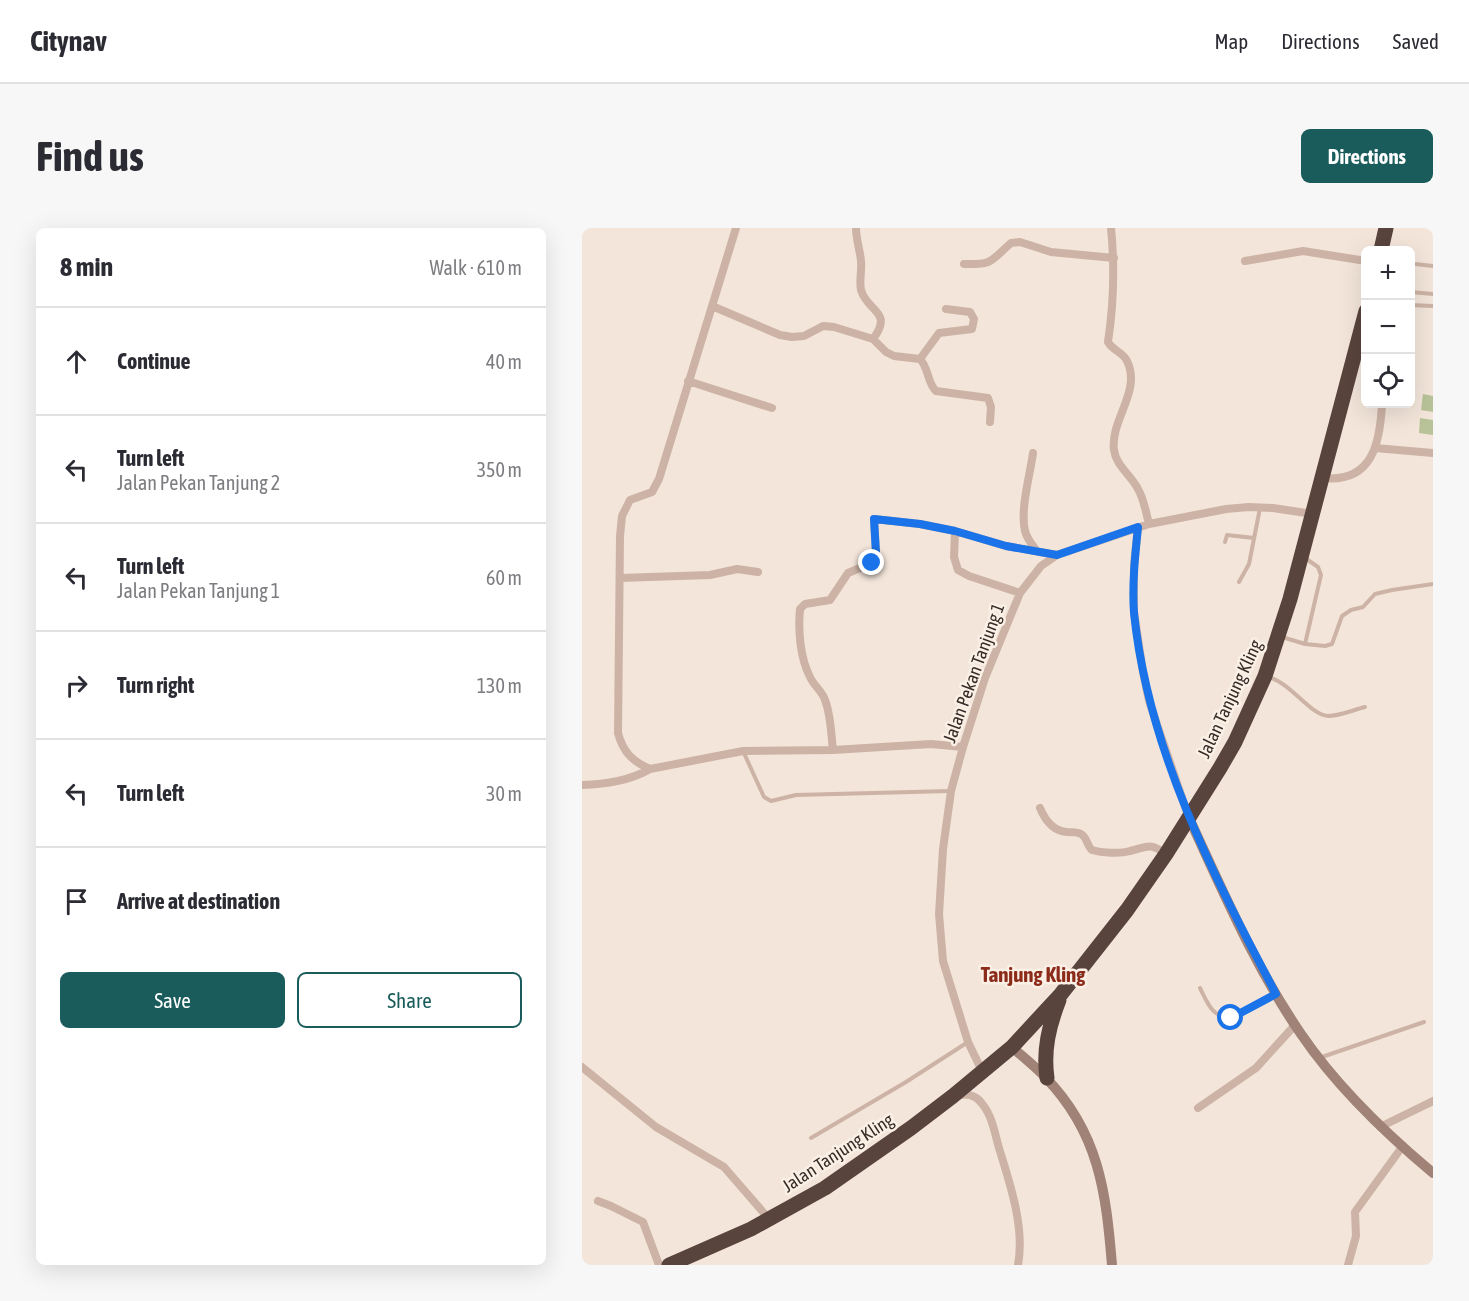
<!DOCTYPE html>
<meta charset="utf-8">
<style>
:root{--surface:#fff;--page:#f7f7f7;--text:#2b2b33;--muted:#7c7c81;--line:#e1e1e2;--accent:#195c5b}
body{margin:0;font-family:"Asap Condensed",sans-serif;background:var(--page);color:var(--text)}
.controls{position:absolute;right:18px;top:18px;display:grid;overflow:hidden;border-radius:9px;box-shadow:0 6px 24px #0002}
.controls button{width:54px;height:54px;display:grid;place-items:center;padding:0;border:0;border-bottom:2px solid var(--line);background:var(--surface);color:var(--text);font:30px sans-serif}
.stop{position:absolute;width:18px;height:18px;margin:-14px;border:4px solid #1a73e8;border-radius:50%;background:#fff}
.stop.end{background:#1a73e8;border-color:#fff;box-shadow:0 2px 6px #0008}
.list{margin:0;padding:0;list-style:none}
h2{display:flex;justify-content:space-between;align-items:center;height:78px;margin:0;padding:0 24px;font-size:26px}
h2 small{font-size:20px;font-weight:400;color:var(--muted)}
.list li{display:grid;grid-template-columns:39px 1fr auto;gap:18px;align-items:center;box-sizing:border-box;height:108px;padding:0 24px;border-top:2px solid var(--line)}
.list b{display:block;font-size:22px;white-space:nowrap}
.list p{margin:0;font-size:20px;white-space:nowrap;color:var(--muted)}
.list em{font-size:20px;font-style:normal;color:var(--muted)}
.actions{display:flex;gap:12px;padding:18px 24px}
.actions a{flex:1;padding:14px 0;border:2px solid var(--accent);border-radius:9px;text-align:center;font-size:21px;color:var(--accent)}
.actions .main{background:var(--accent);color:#fff}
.icon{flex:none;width:33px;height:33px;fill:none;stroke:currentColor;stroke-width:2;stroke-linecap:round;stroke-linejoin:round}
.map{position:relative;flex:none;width:851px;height:1037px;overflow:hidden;border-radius:9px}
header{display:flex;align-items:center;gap:36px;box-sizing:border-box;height:84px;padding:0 30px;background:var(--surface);border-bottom:2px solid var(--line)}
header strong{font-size:28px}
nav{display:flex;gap:33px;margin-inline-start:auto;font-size:21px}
.intro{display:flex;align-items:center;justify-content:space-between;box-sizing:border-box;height:144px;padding:0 36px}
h1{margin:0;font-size:42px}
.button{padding:15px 27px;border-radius:9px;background:var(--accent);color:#fff;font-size:21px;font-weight:700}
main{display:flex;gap:36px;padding:0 36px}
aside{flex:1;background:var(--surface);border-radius:9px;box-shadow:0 6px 24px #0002}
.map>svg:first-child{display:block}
</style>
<header>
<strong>Citynav</strong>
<nav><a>Map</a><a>Directions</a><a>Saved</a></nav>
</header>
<div class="intro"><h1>Find us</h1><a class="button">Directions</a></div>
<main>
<aside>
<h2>8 min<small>Walk · 610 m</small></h2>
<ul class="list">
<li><svg class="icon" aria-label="ahead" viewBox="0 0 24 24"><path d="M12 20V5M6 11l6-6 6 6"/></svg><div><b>Continue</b></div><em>40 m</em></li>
<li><svg class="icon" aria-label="left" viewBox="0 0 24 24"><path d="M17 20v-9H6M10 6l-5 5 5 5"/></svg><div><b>Turn left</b><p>Jalan Pekan Tanjung 2</p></div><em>350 m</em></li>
<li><svg class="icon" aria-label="left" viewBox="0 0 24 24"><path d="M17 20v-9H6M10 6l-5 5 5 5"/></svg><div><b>Turn left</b><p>Jalan Pekan Tanjung 1</p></div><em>60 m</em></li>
<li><svg class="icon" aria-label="right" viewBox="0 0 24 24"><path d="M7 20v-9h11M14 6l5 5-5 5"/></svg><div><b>Turn right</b></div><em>130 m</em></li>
<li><svg class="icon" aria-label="left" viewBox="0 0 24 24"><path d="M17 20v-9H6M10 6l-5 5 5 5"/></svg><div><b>Turn left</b></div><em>30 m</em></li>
<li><svg class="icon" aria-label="arrive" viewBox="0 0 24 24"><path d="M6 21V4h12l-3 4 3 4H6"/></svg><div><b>Arrive at destination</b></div></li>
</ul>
<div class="actions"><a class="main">Save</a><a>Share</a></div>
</aside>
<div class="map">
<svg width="851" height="1037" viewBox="0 0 851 1037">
<rect width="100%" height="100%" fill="#f3e5da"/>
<path fill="#b9c399" d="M 841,166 L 851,168 L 851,184 L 839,182 Z
M 838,190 L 851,192 L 851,207 L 837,205 Z"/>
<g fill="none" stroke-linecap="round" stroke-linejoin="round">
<path stroke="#ccb3a5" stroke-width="4" d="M 833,36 L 851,38
M 828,64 L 851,66
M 828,77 L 851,78
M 643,314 L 645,307 L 672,310
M 657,354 L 667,336 L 678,280
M 700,409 L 723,416 L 739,347 L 736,339 L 723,330
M 723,416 L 743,418 L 750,416 L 760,388 L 769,382 L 781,379 L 793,366 L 810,362 L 851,356
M 687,449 C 710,456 728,487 746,488 C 758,488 771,482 783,479
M 161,523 L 182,569 L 189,573 L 214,567 L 368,563
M 618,760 C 626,776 630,789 649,790 L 693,767
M 740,829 L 842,794
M 229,910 L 324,854 L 386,814"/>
<path stroke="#ccb3a5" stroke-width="8" d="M 274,0 C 274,11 278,22 279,33 C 280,43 277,53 279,62 C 285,84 312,83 291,111
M 529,0 C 533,40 532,74 526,114 C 531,123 541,124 545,133 C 560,163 528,192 532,222 C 534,238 549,247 556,261 C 562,271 564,285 567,296
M 663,33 L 721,23 L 784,33
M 382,36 C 412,37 408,33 429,15 L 438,14 L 469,24 L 532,30
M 130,78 L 198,107 L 210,109 L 222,108 L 241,98 L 252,99 L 291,111 L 304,124 L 312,128 L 338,131 C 347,140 345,155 354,163 L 406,170 L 409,179 L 408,194
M 338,131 L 357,105 L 390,101 L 392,91 L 388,84 L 364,81
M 106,153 L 190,180
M 793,220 L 851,225
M 451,225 C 448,247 438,281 443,303 C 445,311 450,317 455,323
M 741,250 C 790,255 798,216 800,176
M 556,299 L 552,337 L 552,384 L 561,444 L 567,473 L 607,590
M 373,303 L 372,329 L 376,342 L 387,348 L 438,365
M 38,350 L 128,347 L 155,341 L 176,344
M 251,522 C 249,506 249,487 243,472 C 240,463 232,458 228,449 C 218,430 216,402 218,381 L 223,376 L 248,372 L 266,345 L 290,335 L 294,325 L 292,291 L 338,296 L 373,303 L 424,318 L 475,327
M 68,541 C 50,533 41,524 36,505 L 38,308 L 40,288 L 48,272 L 70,264 L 77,251 L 154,0
M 0,557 C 24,556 47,553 68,541 L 161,523 L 251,522 L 349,516 L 381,519
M 458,580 C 463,592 471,603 485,604 C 490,604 496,604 499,606 C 505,609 505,618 510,622 C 520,625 538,626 548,623 C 566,619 567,614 584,626
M 0,839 L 74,899 L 142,939 L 187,991
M 400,843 L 386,814 L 361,733 L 357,686 L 361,621 L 369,563 L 381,519 L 403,450 L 438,365 L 459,338 L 475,327 L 567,296 L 644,281 L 667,279 L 691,280 L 731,286
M 377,867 C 387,865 396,869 401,877 C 410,888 413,906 417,920 C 428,956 443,999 436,1037
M 616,880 L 674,840 L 713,797
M 798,899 L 851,873
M 16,973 L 29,978 L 61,994 L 77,1037
M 766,1037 L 774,1008 L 773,984 L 820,919"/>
<path stroke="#a08276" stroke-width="10" d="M 607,590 C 641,663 673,739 719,806 C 755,859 802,904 851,945
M 430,819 C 441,829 454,839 464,850 C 517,905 524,964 530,1037"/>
<path stroke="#59433d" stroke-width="15" d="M 799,22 L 804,0
M 465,850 C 461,822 467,798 477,772
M 87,1037 L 169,1001 L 243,960 L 329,900 L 371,868 L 430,819 L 479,766 L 545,682 L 584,626 L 638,540 L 653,514 L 683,448 L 708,371 L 784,83"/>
</g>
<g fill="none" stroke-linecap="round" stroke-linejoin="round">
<path stroke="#1a73e8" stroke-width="8" d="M 290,335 L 294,325 L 292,291 L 338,296 L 373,303 L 424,318 L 475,327 L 556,299 C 553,328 550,357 552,385 C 566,522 631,647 694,766 L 649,790"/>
</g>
<g text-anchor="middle" stroke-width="5" stroke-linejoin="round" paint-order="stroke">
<g font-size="18" fill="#372b27" stroke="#fbf0e6">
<text transform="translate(392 445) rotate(-70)" y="6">Jalan Pekan Tanjung 1</text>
<text transform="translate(648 471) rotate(-65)" y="6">Jalan Tanjung Kling</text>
<text transform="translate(256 925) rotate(-33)" y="6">Jalan Tanjung Kling</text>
</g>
<g font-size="21" font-weight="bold" fill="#8c2b1a" stroke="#fbf0e6">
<text x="451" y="754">Tanjung Kling</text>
</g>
</g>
</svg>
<div class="controls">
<button>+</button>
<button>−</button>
<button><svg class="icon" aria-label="locate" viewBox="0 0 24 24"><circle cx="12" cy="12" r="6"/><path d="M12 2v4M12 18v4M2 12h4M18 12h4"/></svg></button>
</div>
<div class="stop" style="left:649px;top:790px"></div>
<div class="stop end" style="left:290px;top:335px"></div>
</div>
</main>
